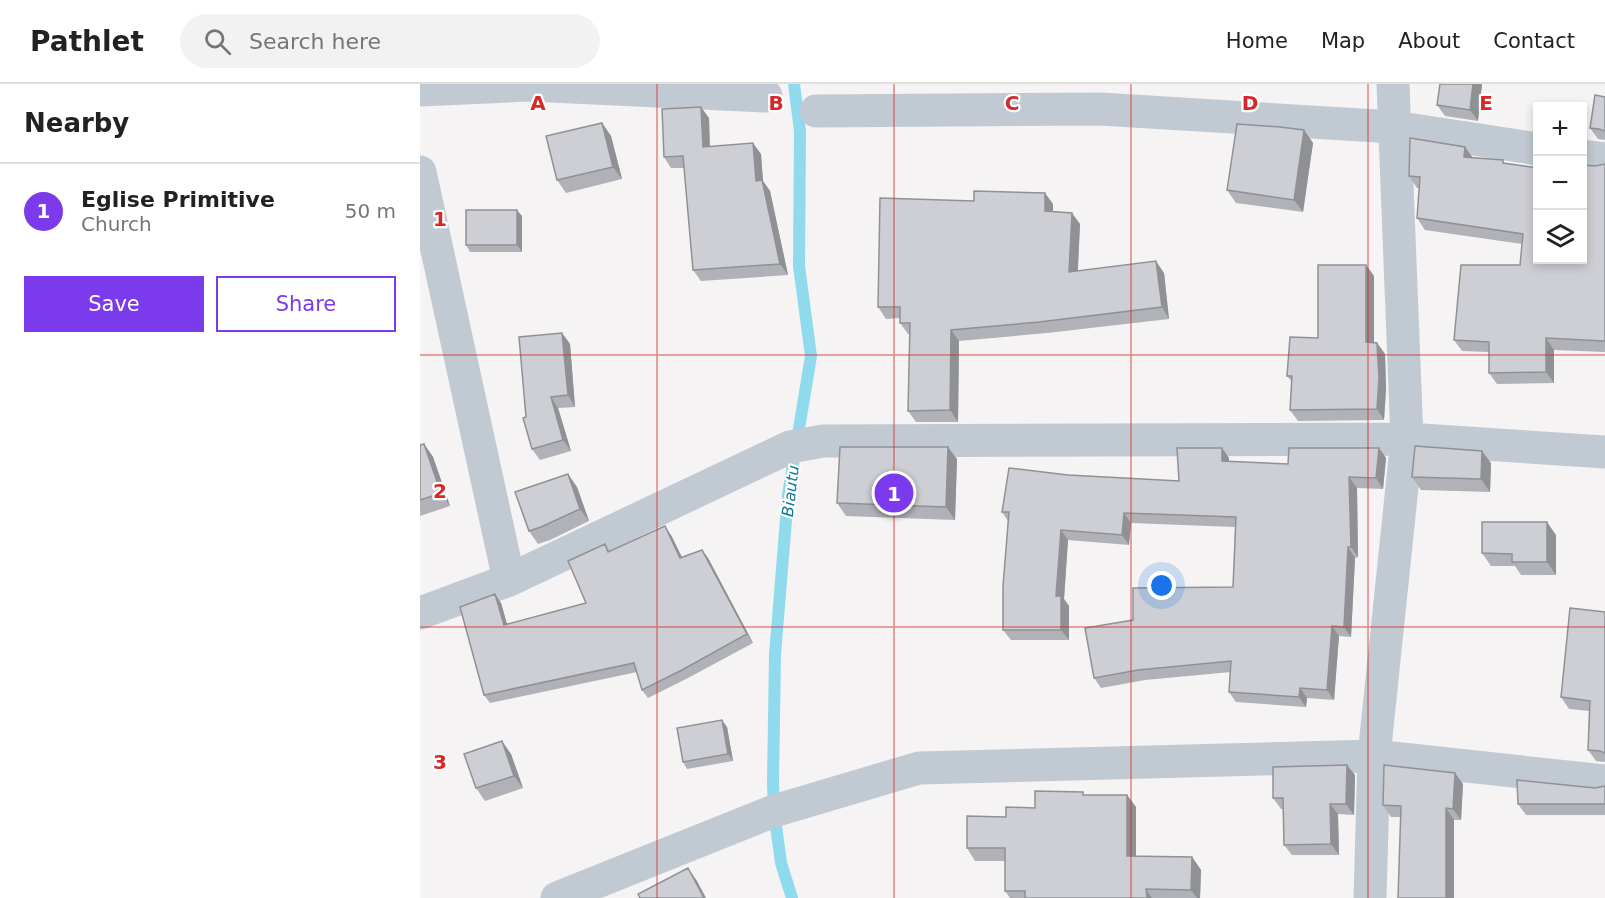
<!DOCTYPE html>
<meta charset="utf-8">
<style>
:root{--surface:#fff;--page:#f2f2f2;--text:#222;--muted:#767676;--line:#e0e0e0;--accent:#7c3aed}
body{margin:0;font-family:"DejaVu Sans",sans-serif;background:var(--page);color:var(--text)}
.controls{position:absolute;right:18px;top:18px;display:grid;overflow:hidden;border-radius:0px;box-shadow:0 3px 9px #0003}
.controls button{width:54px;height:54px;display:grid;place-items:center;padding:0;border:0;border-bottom:2px solid var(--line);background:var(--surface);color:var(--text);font:30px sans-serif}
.you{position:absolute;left:742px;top:502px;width:21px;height:21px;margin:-15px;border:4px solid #fff;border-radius:50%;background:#1a73e8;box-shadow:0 0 0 9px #1a73e833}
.badge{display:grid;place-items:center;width:39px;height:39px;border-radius:50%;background:var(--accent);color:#fff;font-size:20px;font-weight:700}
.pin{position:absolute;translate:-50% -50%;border:3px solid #fff;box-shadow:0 2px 6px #0006}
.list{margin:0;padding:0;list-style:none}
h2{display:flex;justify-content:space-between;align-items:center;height:78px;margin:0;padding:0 24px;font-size:26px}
h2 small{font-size:20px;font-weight:400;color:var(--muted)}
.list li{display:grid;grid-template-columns:39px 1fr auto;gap:18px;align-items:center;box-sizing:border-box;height:96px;padding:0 24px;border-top:2px solid var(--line)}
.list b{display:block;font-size:22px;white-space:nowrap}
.list p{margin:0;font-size:20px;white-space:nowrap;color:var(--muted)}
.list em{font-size:20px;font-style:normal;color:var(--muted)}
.actions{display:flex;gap:12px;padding:18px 24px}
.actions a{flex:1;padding:14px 0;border:2px solid var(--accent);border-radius:0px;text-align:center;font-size:21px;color:var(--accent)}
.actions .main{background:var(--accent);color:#fff}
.icon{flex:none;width:33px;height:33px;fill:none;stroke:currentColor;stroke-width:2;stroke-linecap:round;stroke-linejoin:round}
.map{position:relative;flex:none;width:1185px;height:814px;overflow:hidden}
header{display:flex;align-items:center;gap:36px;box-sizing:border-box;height:84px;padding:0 30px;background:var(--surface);border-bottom:2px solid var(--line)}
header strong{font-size:28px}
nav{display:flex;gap:33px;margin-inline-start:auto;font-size:21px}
.search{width:420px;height:54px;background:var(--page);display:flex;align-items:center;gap:15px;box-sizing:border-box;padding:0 21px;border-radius:33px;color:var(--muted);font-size:22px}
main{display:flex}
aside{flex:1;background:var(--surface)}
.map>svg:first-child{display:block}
</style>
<header>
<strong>Pathlet</strong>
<div class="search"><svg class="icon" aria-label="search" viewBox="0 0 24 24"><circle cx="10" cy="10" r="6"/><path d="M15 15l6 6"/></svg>Search here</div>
<nav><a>Home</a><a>Map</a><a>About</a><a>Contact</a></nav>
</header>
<main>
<aside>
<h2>Nearby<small></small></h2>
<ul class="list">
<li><span class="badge">1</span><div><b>Eglise Primitive</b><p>Church</p></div><em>50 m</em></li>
</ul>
<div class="actions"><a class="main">Save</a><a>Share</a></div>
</aside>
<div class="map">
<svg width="1185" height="814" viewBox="0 0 1185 814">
<rect width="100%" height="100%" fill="#f5f3f3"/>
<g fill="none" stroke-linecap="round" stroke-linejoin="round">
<path stroke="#90daee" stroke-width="12" d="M 372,814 L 361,779 L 354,727 L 353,699 L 355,571 L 368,411 L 391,272 L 379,182 L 380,47 L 374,0"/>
<path stroke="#c1cad2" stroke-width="33" d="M 0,6 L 109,1 L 346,12
M 396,27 L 680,25 L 974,43 L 1118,65
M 1162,72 L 1185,75
M 0,88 L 89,496
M 0,529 L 89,496 L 370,363 L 403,357 L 987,355 L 1185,368
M 137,814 L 354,727 L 499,684 L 954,672 L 1185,697
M 950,814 L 954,672 L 987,355 L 973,0"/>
</g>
<path fill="#b0b2b7" d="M 1062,0 L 1058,37 L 1025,32 L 1017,21 Z
M 1185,13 L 1185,56 L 1178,55 L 1170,44 Z
M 289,34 L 290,62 L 341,70 L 343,97 L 350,107 L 368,191 L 281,197 L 273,186 L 264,84 L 251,84 L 244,73 Z
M 182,39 L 191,52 L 202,95 L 146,109 L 137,96 Z
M 884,46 L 893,59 L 883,128 L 816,119 L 807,106 Z
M 1045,63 L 1053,74 L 1083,76 L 1118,176 L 1175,82 L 1185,80 L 1185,268 L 1134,266 L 1134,299 L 1077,300 L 1069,289 L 1069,268 L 1042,267 L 1034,256 L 1100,181 L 1102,160 L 1005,146 L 997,134 L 999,104 L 997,104 L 989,92 Z
M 633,120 L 633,128 L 660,140 L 658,187 L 744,189 L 749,235 L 627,249 L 539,257 L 538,338 L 496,338 L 488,327 L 490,250 L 488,250 L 480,239 L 480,234 L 466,235 L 458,223 Z
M 102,132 L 102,168 L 50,168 L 46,161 Z
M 946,181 L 954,192 L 954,259 L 957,259 L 965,270 L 966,305 L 964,336 L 878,337 L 870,326 L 872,298 L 867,292 L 898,254 Z
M 142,249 L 150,260 L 155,323 L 138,324 L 151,367 L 120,376 L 112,365 L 106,333 Z
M 4,360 L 13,373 L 30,422 L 0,432 L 0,361 Z
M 802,364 L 809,374 L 809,378 L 868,380 L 959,364 L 966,374 L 963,405 L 937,404 L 938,473 L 935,474 L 931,553 L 919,552 L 914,616 L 887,614 L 886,623 L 816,618 L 809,608 L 811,588 L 725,596 L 681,604 L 674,594 L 713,536 L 813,503 L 815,443 L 711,439 L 709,461 L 648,456 L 644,515 L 649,522 L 649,556 L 591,556 L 583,546 L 588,437 L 582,428 L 648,391 L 759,397 Z
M 537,375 L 535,436 L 426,432 L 417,419 Z
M 1071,379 L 1070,408 L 1001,406 L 992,393 Z
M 157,403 L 169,437 L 130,456 L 118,460 L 109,447 Z
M 251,451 L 262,473 L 282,466 L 288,474 L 333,559 L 268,594 L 228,614 L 222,606 L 217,588 L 70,619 L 64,611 L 75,510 L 81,519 L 87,541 L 166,519 L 185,460 L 190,467 Z
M 1136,451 L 1136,491 L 1101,491 L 1095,482 L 1071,482 L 1062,469 Z
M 1185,528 L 1185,678 L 1176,677 L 1168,666 L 1169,627 L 1149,625 L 1141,613 Z
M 307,643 L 313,677 L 267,685 L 263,678 Z
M 91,670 L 103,704 L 65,717 L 56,704 Z
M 927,681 L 935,691 L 934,731 L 918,730 L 919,771 L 872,771 L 864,761 L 863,725 L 861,725 L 853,714 Z
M 1035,689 L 1043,700 L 1041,736 L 1034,736 L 1034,814 L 980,733 L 971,733 L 963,721 Z
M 1185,702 L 1185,731 L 1106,731 L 1098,720 Z
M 665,711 L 707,711 L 716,723 L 716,772 L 772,773 L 781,786 L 780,814 L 590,814 L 585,807 L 585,777 L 555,777 L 547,764 L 615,724 Z"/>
<path fill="#909195" d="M 1053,0 L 1062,0 L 1058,37 L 1050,26 Z
M 281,23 L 289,34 L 290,74 L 283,63 Z
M 182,39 L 191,52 L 202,95 L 193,83 Z
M 884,46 L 893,59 L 883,128 L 874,116 Z
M 333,59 L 341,70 L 343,97 L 350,107 L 368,191 L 360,180 L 336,97 Z
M 1045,63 L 1053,74 L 1044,73 Z
M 625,109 L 633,120 L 633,139 L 625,127 Z
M 97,126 L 102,132 L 102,168 L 97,161 Z
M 652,129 L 660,140 L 657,199 L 649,188 Z
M 736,177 L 744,189 L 749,235 L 742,223 Z
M 946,181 L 954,192 L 954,269 L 946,258 Z
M 531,246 L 539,257 L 538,338 L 530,326 Z
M 142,249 L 150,260 L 155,323 L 148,311 Z
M 1126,254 L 1134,266 L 1134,299 L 1126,288 Z
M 957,259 L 965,270 L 966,305 L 964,336 L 957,325 Z
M 131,313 L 138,324 L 151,367 L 143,356 Z
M 4,360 L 13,373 L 30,422 L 21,409 Z
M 528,363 L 537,375 L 535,436 L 526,423 Z
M 802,364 L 809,374 L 809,388 L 802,377 Z
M 959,364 L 966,374 L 963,405 L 956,394 Z
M 1062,367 L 1071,379 L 1070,408 L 1061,395 Z
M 148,390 L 157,403 L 169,437 L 160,425 Z
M 929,393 L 937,404 L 938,473 L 931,463 Z
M 704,429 L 711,439 L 709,461 L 702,451 Z
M 1127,438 L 1136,451 L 1136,491 L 1127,478 Z
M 245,442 L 251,451 L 266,482 L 260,474 Z
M 641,446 L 648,456 L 644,515 L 649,522 L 649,556 L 641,546 L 636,512 Z
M 928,463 L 935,474 L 931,553 L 924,543 Z
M 282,466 L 288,474 L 333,559 L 327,550 Z
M 75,510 L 81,519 L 90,550 L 84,541 Z
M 912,542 L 919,552 L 914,616 L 907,606 Z
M 880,604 L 887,614 L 886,623 L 879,613 Z
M 302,636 L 307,643 L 313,677 L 308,670 Z
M 82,657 L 91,670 L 103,704 L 94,692 Z
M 927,681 L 935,691 L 934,731 L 926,720 Z
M 1035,689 L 1043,700 L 1041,736 L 1033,725 Z
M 707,711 L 716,723 L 716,785 L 707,772 Z
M 910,720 L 918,730 L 919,771 L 911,760 Z
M 1026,724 L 1034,736 L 1034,814 L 1026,814 Z
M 772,773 L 781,786 L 780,814 L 777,814 L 771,806 Z
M 268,784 L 277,797 L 286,814 L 284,814 Z
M 726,805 L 732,814 L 727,814 Z"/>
<path fill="#cdcfd5" stroke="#909195" stroke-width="1.5" d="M 1020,0 L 1053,0 L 1050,26 L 1017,21 Z
M 1175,11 L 1185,13 L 1185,47 L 1179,45 L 1170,44 Z
M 281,23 L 283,63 L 333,59 L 336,97 L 342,96 L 360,180 L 273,186 L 263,72 L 244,73 L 242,25 Z
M 182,39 L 193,83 L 137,96 L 126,52 Z
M 817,40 L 860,43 L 884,46 L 874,116 L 807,106 Z
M 990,54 L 1045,63 L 1044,73 L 1083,76 L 1083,79 L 1118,84 L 1118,176 L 1162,176 L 1162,84 L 1164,84 L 1164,81 L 1175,82 L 1185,80 L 1185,257 L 1126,254 L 1126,288 L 1069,289 L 1069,258 L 1034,256 L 1041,181 L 1100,181 L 1103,150 L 997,134 L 1000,93 L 989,92 Z
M 554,107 L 625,109 L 625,127 L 652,129 L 649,188 L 736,177 L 742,223 L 619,238 L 531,246 L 530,326 L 488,327 L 490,239 L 480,239 L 480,223 L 458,223 L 460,114 L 554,117 Z
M 46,126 L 97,126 L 97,161 L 46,161 Z
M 898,181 L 946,181 L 946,258 L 957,259 L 959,294 L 957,325 L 870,326 L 872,292 L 867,292 L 870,253 L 898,254 Z
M 142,249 L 148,311 L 131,313 L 143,356 L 112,365 L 103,334 L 106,333 L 99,253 Z
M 4,360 L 21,409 L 0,416 L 0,361 Z
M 995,362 L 1062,367 L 1061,395 L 992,393 Z
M 420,363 L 528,363 L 526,423 L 417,419 Z
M 757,364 L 802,364 L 802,377 L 868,380 L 869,364 L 959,364 L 956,394 L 929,393 L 931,463 L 928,463 L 924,543 L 912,542 L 907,606 L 880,604 L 879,613 L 809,608 L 811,577 L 718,586 L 674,594 L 665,544 L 713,536 L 713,504 L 813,503 L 816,433 L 704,429 L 702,451 L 641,446 L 636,512 L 641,512 L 641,546 L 583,546 L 583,502 L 589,428 L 582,428 L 589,384 L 648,391 L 759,397 Z
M 148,390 L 160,425 L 121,443 L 109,447 L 95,408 Z
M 1062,438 L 1127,438 L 1127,478 L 1092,478 L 1092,470 L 1062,469 Z
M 245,442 L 260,474 L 282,466 L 327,550 L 262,586 L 222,606 L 214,579 L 64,611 L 40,523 L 75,510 L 84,541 L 166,519 L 148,477 L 185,460 L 188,468 Z
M 1150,524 L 1185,528 L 1185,669 L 1180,667 L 1168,666 L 1170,617 L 1141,613 Z
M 302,636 L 308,670 L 263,678 L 257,644 Z
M 82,657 L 94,692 L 56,704 L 44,670 Z
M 927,681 L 926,720 L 910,720 L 911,760 L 864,761 L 863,714 L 853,714 L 853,683 Z
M 964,681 L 1035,689 L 1033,725 L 1026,724 L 1026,814 L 978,814 L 981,722 L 963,721 Z
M 1097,696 L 1175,704 L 1185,702 L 1185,720 L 1098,720 Z
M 615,707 L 663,708 L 663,711 L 707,711 L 707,772 L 772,773 L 771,806 L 726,805 L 727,814 L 605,814 L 605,807 L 585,807 L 585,764 L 547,764 L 547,732 L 586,733 L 586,723 L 615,724 Z
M 268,784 L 284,814 L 220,814 L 218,810 Z"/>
<path fill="none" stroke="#d62828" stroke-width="1.5" stroke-opacity="0.55" d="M 237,0 L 237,814M 474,0 L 474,814M 711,0 L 711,814M 948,0 L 948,814M 0,271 L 1185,271M 0,543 L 1185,543"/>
<g text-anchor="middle" stroke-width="4.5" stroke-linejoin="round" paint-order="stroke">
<g font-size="16" font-style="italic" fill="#0c7c9b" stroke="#fff">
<text transform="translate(370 407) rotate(-83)" y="6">Biautu</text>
</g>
</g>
<g font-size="20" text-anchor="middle" font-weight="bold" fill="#d62828" stroke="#fff" stroke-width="4.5" stroke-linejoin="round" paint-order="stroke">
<text x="118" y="26">A</text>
<text x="356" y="26">B</text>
<text x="592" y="26">C</text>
<text x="830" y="26">D</text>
<text x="1066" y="26">E</text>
<text x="20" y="142">1</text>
<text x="20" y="414">2</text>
<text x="20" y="685">3</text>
</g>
</svg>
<div class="controls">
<button>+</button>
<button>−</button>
<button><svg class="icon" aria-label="layers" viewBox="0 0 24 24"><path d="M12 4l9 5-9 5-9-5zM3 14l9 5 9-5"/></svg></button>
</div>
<div class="you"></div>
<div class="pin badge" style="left:474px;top:409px">1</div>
</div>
</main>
